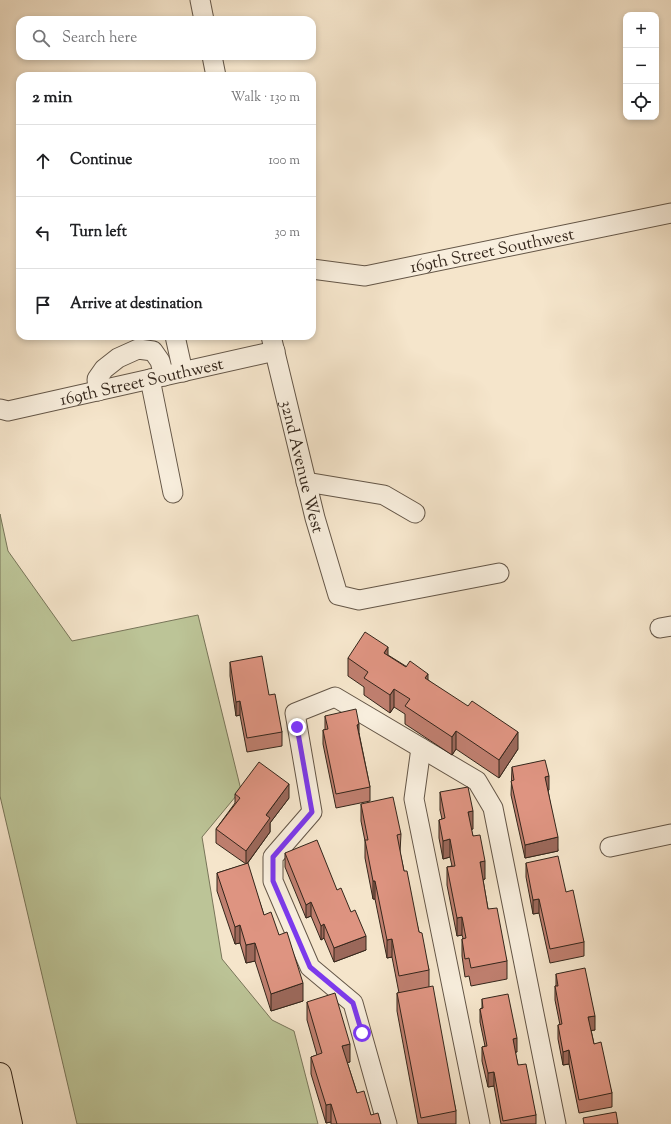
<!DOCTYPE html>
<meta charset="utf-8">
<style>
:root{--surface:#fff;--page:#f6f6f6;--text:#202124;--muted:#757577;--line:#e0e0e0}
body{margin:0;font-family:"Sorts Mill Goudy",serif;background:var(--page);color:var(--text)}
.controls{position:absolute;right:12px;top:12px;display:grid;overflow:hidden;border-radius:8px;box-shadow:0 2px 6px #0003}
.controls button{width:36px;height:36px;display:grid;place-items:center;padding:0;border:0;border-bottom:1px solid var(--line);background:var(--surface);color:var(--text);font:20px sans-serif}
.stop{position:absolute;width:12px;height:12px;margin:-9px;border:3px solid #7c3aed;border-radius:50%;background:#fff}
.stop.end{background:#7c3aed;border-color:#fff;box-shadow:0 1px 4px #0008}
.list{margin:0;padding:0;list-style:none}
h2{display:flex;justify-content:space-between;align-items:center;height:52px;margin:0;padding:0 16px;font-size:17px}
h2 small{font-size:13px;font-weight:400;color:var(--muted)}
.list li{display:grid;grid-template-columns:26px 1fr auto;gap:12px;align-items:center;box-sizing:border-box;height:72px;padding:0 16px;border-top:1px solid var(--line)}
.list b{display:block;font-size:15px;white-space:nowrap}
.list em{font-size:13px;font-style:normal;color:var(--muted)}
.icon{flex:none;width:22px;height:22px;fill:none;stroke:currentColor;stroke-width:2;stroke-linecap:round;stroke-linejoin:round}
.map{position:relative;flex:none;width:671px;height:1124px;overflow:hidden}
.search{position:absolute;background:var(--surface);box-shadow:0 2px 6px #0003;left:16px;top:16px;width:300px;height:44px;display:flex;align-items:center;gap:10px;box-sizing:border-box;padding:0 14px;border-radius:12px;color:var(--muted);font-size:15px}
.panel{position:absolute;background:var(--surface);box-shadow:0 2px 6px #0003;left:16px;top:72px;width:300px;height:268px;border-radius:12px}
.map>svg:first-child{display:block}
</style>
<div class="map">
<svg width="671" height="1124" viewBox="0 0 671 1124">
<rect width="100%" height="100%" fill="#f5e5cb"/>
<filter id="stains"><feTurbulence type="fractalNoise" baseFrequency=".005" numOctaves="4"/><feColorMatrix values="0 0 0 0 .2 0 0 0 0 .09 0 0 0 0 .02 0 0 0 .5 -.17"/></filter>
<radialGradient id="worn" r=".72"><stop offset=".6" stop-color="#630" stop-opacity="0"/><stop offset="1" stop-color="#630" stop-opacity=".3"/></radialGradient>
<path fill="#bcc497" stroke="#787559" d="M 0,514 L 8,551 L 72,641 L 198,615 L 241,790 L 202,837 L 222,959 L 272,1020 L 294,1031 L 318,1124 L 77,1124 L 0,796 Z"/>
<g fill="none" stroke-linecap="round" stroke-linejoin="round">
<g stroke="#645647" stroke-width="21">
<g id="minor">
<path d="M 200,0 L 204,20"/>
<path d="M 212,56 L 216,76"/>
<path id="s1" d="M 312,269 L 365,276 L 671,213"/>
<path d="M 175,336 L 183,372"/>
<path id="s2" d="M 271,336 L 315,518 L 338,595 L 359,600 L 499,573"/>
<path d="M 150,379 L 173,493"/>
<path d="M 98,391 L 97,379 L 104,369 L 118,358 L 138,349 L 153,351 L 160,361 L 164,376"/>
<path id="s3" d="M 0,409 L 8,411 L 275,351"/>
<path d="M 306,482 L 384,495 L 415,513"/>
<path d="M 660,628 L 671,626"/>
<path d="M 421,748 L 414,799 L 480,1124"/>
<path d="M 610,847 L 671,834"/>
<path d="M 387,1124 L 353,1003 L 310,967 L 273,881 L 273,857 L 312,812 L 295,713 L 335,697 L 477,781 L 493,808 L 556,1124"/>
</g>
</g>
<g stroke="#34261b" stroke-width="24">
<path id="highway" d="M 0,1074 L 11,1124"/>
</g>
<use href="#minor" stroke="#f8eedd" stroke-width="19"/>
<use href="#highway" stroke="#f5e5cb" stroke-width="22"/>
</g>
<path fill="#bf7f6f" stroke="#34261b" d="M 388,655 L 428,680 L 518,749 L 499,778 L 456,749 L 452,755 L 405,724 L 405,714 L 394,707 L 390,713 L 364,695 L 364,687 L 348,676 L 348,658 Z
M 230,662 L 269,695 L 282,732 L 282,746 L 247,752 L 240,715 L 236,716 L 230,676 Z
M 325,716 L 359,733 L 370,787 L 370,801 L 336,808 L 323,744 L 323,730 L 325,730 Z
M 512,767 L 549,790 L 548,790 L 558,851 L 525,858 L 511,795 Z
M 440,792 L 473,829 L 471,829 L 473,836 L 485,879 L 483,880 L 488,909 L 507,961 L 507,979 L 471,986 L 469,976 L 465,977 L 462,956 L 462,939 L 463,938 L 462,935 L 457,936 L 447,885 L 447,867 L 452,866 L 450,857 L 443,859 L 439,838 L 439,820 L 442,819 L 440,810 Z
M 235,794 L 289,798 L 270,823 L 270,832 L 247,864 L 264,915 L 279,935 L 303,1001 L 271,1011 L 255,961 L 246,963 L 240,943 L 235,944 L 217,891 L 217,873 L 246,864 L 216,843 L 216,829 L 235,803 Z
M 361,804 L 401,834 L 400,852 L 404,871 L 419,932 L 429,970 L 429,987 L 456,1111 L 456,1124 L 418,1124 L 397,1011 L 397,993 L 399,993 L 392,957 L 387,958 L 375,899 L 373,899 L 365,858 L 365,841 L 361,821 Z
M 285,853 L 337,890 L 366,950 L 334,962 L 324,938 L 321,940 L 311,916 L 306,918 L 285,867 Z
M 526,863 L 566,892 L 584,942 L 584,956 L 550,963 L 539,913 L 533,914 L 526,877 Z
M 556,974 L 595,1030 L 591,1030 L 594,1044 L 612,1093 L 612,1107 L 579,1113 L 569,1064 L 563,1065 L 558,1039 L 558,1025 L 560,1025 L 555,1000 L 555,986 L 556,986 Z
M 482,999 L 517,1052 L 515,1052 L 518,1065 L 536,1115 L 536,1124 L 501,1124 L 494,1086 L 488,1087 L 482,1061 L 482,1047 L 485,1046 L 480,1022 L 480,1009 L 482,1008 Z
M 307,1002 L 350,1062 L 347,1062 L 357,1093 L 371,1115 L 381,1124 L 331,1124 L 331,1122 L 326,1123 L 311,1074 L 311,1057 L 317,1055 L 307,1020 Z"/>
<path fill="#9b685a" stroke="#34261b" d="M 388,647 L 388,664 L 384,653 Z
M 428,674 L 428,691 L 425,678 Z
M 394,689 L 394,707 L 390,713 L 390,695 Z
M 240,701 L 240,715 L 236,716 L 236,702 Z
M 359,724 L 359,738 L 357,725 Z
M 456,731 L 456,749 L 452,755 L 452,737 Z
M 518,732 L 518,749 L 499,778 L 499,760 Z
M 549,776 L 549,790 L 545,791 L 545,777 Z
M 289,784 L 289,798 L 270,823 L 270,832 L 246,865 L 246,851 L 266,815 Z
M 473,811 L 473,829 L 468,830 L 468,812 Z
M 558,837 L 558,851 L 525,858 L 525,845 Z
M 450,839 L 450,857 L 443,859 L 443,841 Z
M 485,861 L 485,879 L 480,880 L 480,862 Z
M 373,881 L 375,881 L 375,899 L 373,899 Z
M 539,899 L 539,913 L 533,914 L 533,900 Z
M 311,902 L 311,916 L 306,918 L 306,905 Z
M 462,917 L 462,935 L 457,936 L 457,918 Z
M 324,924 L 324,938 L 321,940 L 321,926 Z
M 240,925 L 240,943 L 235,944 L 235,927 Z
M 366,936 L 366,950 L 334,962 L 334,948 Z
M 392,939 L 392,957 L 387,958 L 387,940 Z
M 255,943 L 255,961 L 246,963 L 246,945 Z
M 303,983 L 303,1001 L 271,1011 L 271,994 Z
M 595,1016 L 595,1030 L 588,1031 L 588,1017 Z
M 517,1038 L 517,1052 L 513,1052 L 513,1039 Z
M 350,1044 L 350,1062 L 342,1064 L 342,1046 Z
M 569,1050 L 569,1064 L 563,1065 L 563,1052 Z
M 494,1072 L 494,1086 L 488,1087 L 488,1073 Z
M 331,1104 L 331,1122 L 326,1123 L 326,1105 Z"/>
<path fill="#de9481" stroke="#34261b" d="M 365,632 L 388,647 L 384,653 L 406,667 L 410,661 L 428,674 L 425,678 L 468,706 L 472,701 L 518,732 L 499,760 L 456,731 L 452,737 L 405,706 L 410,699 L 394,689 L 390,695 L 364,678 L 368,672 L 348,658 Z
M 262,656 L 269,695 L 275,694 L 282,732 L 247,738 L 240,701 L 236,702 L 230,662 Z
M 356,709 L 359,724 L 357,725 L 370,787 L 336,794 L 323,730 L 328,729 L 325,716 Z
M 545,760 L 549,776 L 545,777 L 558,837 L 525,845 L 511,781 L 514,780 L 512,767 Z
M 259,762 L 289,784 L 266,815 L 270,818 L 246,851 L 216,829 L 240,798 L 235,794 Z
M 468,787 L 473,811 L 468,812 L 473,836 L 480,835 L 485,861 L 480,862 L 488,909 L 497,908 L 507,961 L 471,968 L 469,958 L 465,959 L 462,939 L 466,938 L 462,917 L 457,918 L 447,867 L 455,866 L 450,839 L 443,841 L 439,820 L 445,818 L 440,792 Z
M 393,797 L 401,834 L 397,835 L 404,871 L 407,871 L 419,932 L 422,933 L 429,970 L 399,976 L 392,939 L 387,940 L 375,881 L 373,881 L 365,840 L 368,840 L 361,804 Z
M 317,840 L 337,890 L 341,888 L 351,912 L 355,910 L 366,936 L 334,948 L 324,924 L 321,926 L 311,902 L 306,905 L 285,853 Z
M 558,856 L 566,892 L 573,890 L 584,942 L 550,949 L 539,899 L 533,900 L 526,863 Z
M 248,863 L 264,915 L 271,912 L 279,935 L 287,932 L 303,983 L 271,994 L 255,943 L 246,945 L 240,925 L 235,927 L 217,873 Z
M 585,968 L 595,1016 L 588,1017 L 594,1044 L 601,1042 L 612,1093 L 579,1100 L 569,1050 L 563,1052 L 558,1025 L 562,1024 L 555,986 L 558,986 L 556,974 Z
M 433,986 L 456,1111 L 421,1118 L 397,993 Z
M 335,993 L 350,1044 L 342,1046 L 357,1093 L 364,1091 L 371,1115 L 378,1113 L 381,1124 L 337,1124 L 331,1104 L 326,1105 L 311,1057 L 322,1053 L 307,1002 Z
M 508,994 L 517,1038 L 513,1039 L 518,1065 L 526,1064 L 536,1115 L 503,1121 L 494,1072 L 488,1073 L 482,1047 L 487,1046 L 480,1009 L 483,1008 L 482,999 Z
M 616,1112 L 618,1124 L 584,1124 L 583,1118 Z"/>
<g fill="none" stroke-linecap="round" stroke-linejoin="round">
<path stroke="#7c3aed" stroke-width="5" d="M 297,727 L 312,812 L 273,857 L 273,881 L 310,967 L 353,1003 L 362,1033"/>
</g>
<g text-anchor="middle" stroke-width="3" stroke-linejoin="round" paint-order="stroke">
<g font-size="17" fill="#34261b" stroke="#f8eedd">
<text dy="6" stroke="none"><textPath href="#s1" startOffset="183">169th Street Southwest</textPath></text>
<text dy="6" stroke="none"><textPath href="#s3" startOffset="145">169th Street Southwest</textPath></text>
<text dy="6" stroke="none"><textPath href="#s2" startOffset="134">32nd Avenue West</textPath></text>
</g>
</g>
<rect width="100%" height="100%" filter="url(#stains)"/>
<rect width="100%" height="100%" fill="url(#worn)"/>
</svg>
<div class="controls">
<button>+</button>
<button>−</button>
<button><svg class="icon" aria-label="locate" viewBox="0 0 24 24"><circle cx="12" cy="12" r="6"/><path d="M12 2v4M12 18v4M2 12h4M18 12h4"/></svg></button>
</div>
<div class="stop" style="left:362px;top:1033px"></div>
<div class="stop end" style="left:297px;top:727px"></div>
<div class="search"><svg class="icon" aria-label="search" viewBox="0 0 24 24"><circle cx="10" cy="10" r="6"/><path d="M15 15l6 6"/></svg>Search here</div>
<section class="panel">
<h2>2 min<small>Walk · 130 m</small></h2>
<ul class="list">
<li><svg class="icon" aria-label="ahead" viewBox="0 0 24 24"><path d="M12 20V5M6 11l6-6 6 6"/></svg><div><b>Continue</b></div><em>100 m</em></li>
<li><svg class="icon" aria-label="left" viewBox="0 0 24 24"><path d="M17 20v-9H6M10 6l-5 5 5 5"/></svg><div><b>Turn left</b></div><em>30 m</em></li>
<li><svg class="icon" aria-label="arrive" viewBox="0 0 24 24"><path d="M6 21V4h12l-3 4 3 4H6"/></svg><div><b>Arrive at destination</b></div></li>
</ul>
</section>
</div>
